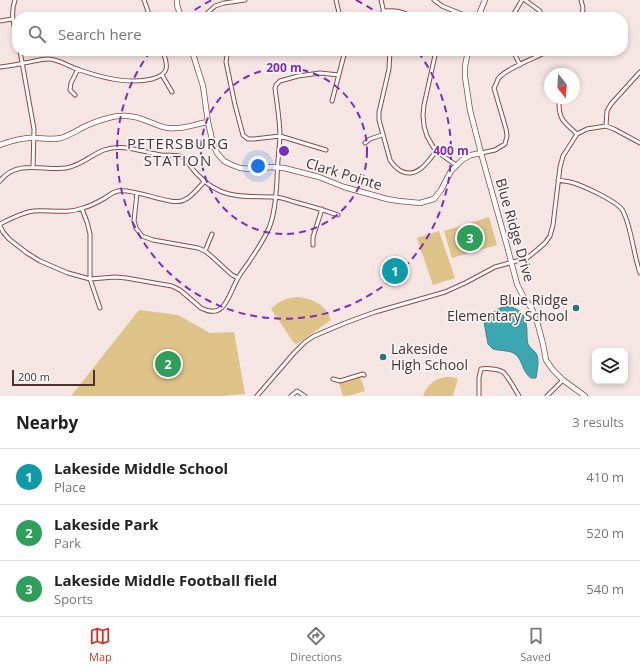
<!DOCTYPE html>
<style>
:root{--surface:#fff;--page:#f6f6f6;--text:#222;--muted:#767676;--line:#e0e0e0;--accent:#d93025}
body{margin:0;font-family:"Open Sans",sans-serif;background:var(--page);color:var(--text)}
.controls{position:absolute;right:12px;bottom:12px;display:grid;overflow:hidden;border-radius:8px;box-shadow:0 2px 6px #0003}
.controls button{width:36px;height:36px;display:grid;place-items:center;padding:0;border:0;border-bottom:1px solid var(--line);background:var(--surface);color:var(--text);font:20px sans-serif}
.compass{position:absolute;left:544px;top:68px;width:36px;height:36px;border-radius:50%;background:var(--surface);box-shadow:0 2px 6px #0003;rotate:163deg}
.scale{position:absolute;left:12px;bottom:10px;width:83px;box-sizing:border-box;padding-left:4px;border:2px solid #50312f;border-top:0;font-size:11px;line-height:14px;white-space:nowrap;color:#50312f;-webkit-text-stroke:3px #f6f6f6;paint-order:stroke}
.you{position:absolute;left:258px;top:166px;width:14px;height:14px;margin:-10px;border:3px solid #fff;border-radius:50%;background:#1a73e8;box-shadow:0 0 0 6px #1a73e833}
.badge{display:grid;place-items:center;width:26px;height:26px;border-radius:50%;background:var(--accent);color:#fff;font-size:13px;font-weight:700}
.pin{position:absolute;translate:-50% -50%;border:2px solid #fff;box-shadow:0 1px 4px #0006}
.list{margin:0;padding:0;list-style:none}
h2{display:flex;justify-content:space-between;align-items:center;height:52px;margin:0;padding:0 16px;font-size:17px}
h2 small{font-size:13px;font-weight:400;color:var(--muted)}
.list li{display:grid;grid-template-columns:26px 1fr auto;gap:12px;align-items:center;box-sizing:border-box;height:56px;padding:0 16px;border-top:1px solid var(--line)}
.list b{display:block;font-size:15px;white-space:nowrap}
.list p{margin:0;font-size:13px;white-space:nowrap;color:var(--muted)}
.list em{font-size:13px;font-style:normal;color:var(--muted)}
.icon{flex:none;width:22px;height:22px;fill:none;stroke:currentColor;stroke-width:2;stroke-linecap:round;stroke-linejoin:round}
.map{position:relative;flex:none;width:640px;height:396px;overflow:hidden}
.search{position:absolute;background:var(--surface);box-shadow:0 2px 6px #0003;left:12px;right:12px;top:12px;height:44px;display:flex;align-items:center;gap:10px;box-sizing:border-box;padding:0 14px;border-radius:16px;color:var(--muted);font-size:15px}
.sheet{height:220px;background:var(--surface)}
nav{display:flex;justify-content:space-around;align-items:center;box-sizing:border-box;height:56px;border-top:1px solid var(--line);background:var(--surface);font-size:11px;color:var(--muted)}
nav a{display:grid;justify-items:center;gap:2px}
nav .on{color:var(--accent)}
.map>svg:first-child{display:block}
</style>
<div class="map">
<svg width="640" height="396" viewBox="0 0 640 396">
<rect width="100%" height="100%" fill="#f5e5e3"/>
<path fill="#dec389" d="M 489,217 L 497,245 L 452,258 L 444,231 Z
M 439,231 L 455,278 L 433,285 L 417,238 Z
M 297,297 C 312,298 327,305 331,320 L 297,344 L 294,343 L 271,309 C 279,301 286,298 297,297 Z
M 139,310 L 178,315 L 210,333 L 234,332 L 245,394 L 222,396 L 71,396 Z
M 360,376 L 365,391 L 348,396 L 343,396 L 339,383 Z
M 446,377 L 452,377 L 458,379 L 453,396 L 423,396 C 427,385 434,379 446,377 Z"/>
<path fill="#3ca6b1" stroke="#42838a" d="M 505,306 C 523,308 527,318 527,334 C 527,337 527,341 528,344 C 529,347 533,350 536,353 C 540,360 537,370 536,378 L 531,378 C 522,372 523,360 515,354 C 510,350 500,351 493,349 L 488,344 L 484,322 L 485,318 L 498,309 Z"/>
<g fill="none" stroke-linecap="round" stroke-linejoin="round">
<g stroke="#8c4945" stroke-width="5">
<path id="street" d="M 15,0 C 10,13 14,26 17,39
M 144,0 L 150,17
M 336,0 L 340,17
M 381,0 L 385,17
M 434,0 L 442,6 L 469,17
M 525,0 L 540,11
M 581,0 L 583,8 L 582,17
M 383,11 C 395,10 403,11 412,17
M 203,17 L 215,6 L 224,3 L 245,0
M 512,17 L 522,0
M 0,21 L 12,19
M 20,51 L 34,129 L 33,167
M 229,51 L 227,55 L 226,62 L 235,105 L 243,135 L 248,139 L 254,139 L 280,136 L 326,150
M 390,51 L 389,69 L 379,112 L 379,120 L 390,160 C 393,165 396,168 401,171 C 417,179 428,162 436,151
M 436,51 L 424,105 L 423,115 L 424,126 L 427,136 L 432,145 L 436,151 L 456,165
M 513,51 L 520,65
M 0,67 C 8,66 16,65 24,63 C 32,62 40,59 48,59 C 58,59 68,66 77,69 C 99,77 128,85 152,79 C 170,74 168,66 163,51
M 162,75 L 172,92
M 75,95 L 70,90 L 71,83 L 78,69
M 332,101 L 345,51
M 559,103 C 559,120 564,122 577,134
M 606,126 L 607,111 L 611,104 L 640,72
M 365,143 L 370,139 L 382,135
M 481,153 L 495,150 L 505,144 L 507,136 L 506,129 L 494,88 C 496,85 497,82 498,79 C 506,68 536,58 548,51
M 558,180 C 562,181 566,181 570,182 C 580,184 619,202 623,211 C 632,229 633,253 640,273
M 0,181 C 17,159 43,171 66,168 C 80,166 91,155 104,150 C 123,143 142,152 161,155 C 168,156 175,154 182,157 C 188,161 191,168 196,173 C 205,183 216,191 229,194 C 244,198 259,196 274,197 C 281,197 288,200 295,202 C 310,206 324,210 338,215
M 137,193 L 134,221 L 136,228 L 142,236 L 153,240 L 198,248 L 205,251 L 210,255 L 232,275 L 238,278
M 82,209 L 87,222 L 90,234 L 90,279 L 100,308
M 0,224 C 10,219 23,212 34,211 C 51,210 67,214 83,208 C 91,206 98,202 105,198 C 109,195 113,192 118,191 C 136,188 172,207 184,200 C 192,197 198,188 204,182
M 0,226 L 3,232 L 9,239 L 27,253 L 40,261 L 68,273 L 90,279 L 115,277 L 126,278 L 172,286 L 180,290 L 201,308 C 224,320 228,297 236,282 C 239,275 244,269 249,262 C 256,251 264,240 269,228 C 275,214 276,195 277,180 C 277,166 279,151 280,137 C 280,121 277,104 275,88 L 276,85 L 280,81 L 298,76 L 320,73 L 339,75
M 313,245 L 313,237 L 322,209
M 205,251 L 212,234
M 333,379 L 340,381 L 363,374 L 364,375
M 257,396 L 294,353 L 305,342 L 314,336 L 345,323 L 375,312 L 445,292 L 465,283 L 495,267 L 527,258 L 537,250 L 545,243 L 550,236 L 553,225 L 560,167 L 563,156 L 577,134 L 587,129 L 606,126 L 614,129 L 640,143
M 291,396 L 297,391 L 305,396
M 479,396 L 479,378 L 481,369 C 487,368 498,369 503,372 C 508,376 515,390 519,396
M 547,396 L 563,380"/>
</g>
<g stroke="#8c4945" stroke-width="6">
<path id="secondary" d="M 177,0 L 177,5 L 181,17
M 478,17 L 485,0
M 192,51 L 203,86 L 208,122 L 213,144 L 217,153 L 224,161 L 232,165 L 240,168 L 250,169 L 270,167 L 284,168 L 319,177 L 344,187 L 387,199 L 399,201 L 420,203 L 434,199 L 441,190 L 451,171 L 462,160 L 471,155 L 481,153
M 468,51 L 465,66 L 465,77 L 470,110 L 481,153 L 507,246 L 517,284 L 523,296 L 532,309 L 538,325 L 543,344 L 546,360 L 553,370 L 563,380 L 585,396
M 0,145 C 11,141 24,137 36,138 C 44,138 52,140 61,138 C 71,135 79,129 88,125 C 99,120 116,115 127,116 C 142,116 154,126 168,128 C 182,130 195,124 208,122"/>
</g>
<use href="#street" stroke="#fff" stroke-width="3"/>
<use href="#secondary" stroke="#fff" stroke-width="4.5"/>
</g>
<g fill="none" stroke="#7b2cbf" stroke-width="2" stroke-dasharray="7 5">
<circle cx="284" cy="151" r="83"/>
<path d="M185 17A167 167 0 0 1 212 0M356 0A167 167 0 0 1 383 17M418 52A167 167 0 1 1 150 52"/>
</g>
<g fill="#28727a" stroke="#f6f6f6" stroke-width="1.5">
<circle cx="576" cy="308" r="4"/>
<circle cx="383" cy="357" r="4"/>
</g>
<g text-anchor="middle" stroke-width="3.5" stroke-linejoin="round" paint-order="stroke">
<g font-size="14" fill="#50312f" stroke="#f6f6f6">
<text transform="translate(344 174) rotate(17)" y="5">Clark Pointe</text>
<text transform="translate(515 230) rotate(74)" y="5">Blue Ridge Drive</text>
</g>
<g font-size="14" fill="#50312f" stroke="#f6f6f6" text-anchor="end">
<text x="568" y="305">Blue Ridge<tspan x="568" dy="16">Elementary School</tspan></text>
<text x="391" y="354" text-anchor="start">Lakeside<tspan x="391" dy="16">High School</tspan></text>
</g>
<g font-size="15" letter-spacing="1" fill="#50312f" stroke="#f6f6f6">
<text x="178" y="149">PETERSBURG<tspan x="178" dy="17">STATION</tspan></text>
</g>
</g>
<circle cx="284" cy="151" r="6" fill="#7b2cbf" stroke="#f6f6f6" stroke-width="2"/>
<g font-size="12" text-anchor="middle" font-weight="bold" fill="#7b2cbf" stroke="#f6f6f6" stroke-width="3.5" stroke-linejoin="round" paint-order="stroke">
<text x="284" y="72">200 m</text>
<text x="451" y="155">400 m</text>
</g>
</svg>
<div class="controls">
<button><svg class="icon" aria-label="layers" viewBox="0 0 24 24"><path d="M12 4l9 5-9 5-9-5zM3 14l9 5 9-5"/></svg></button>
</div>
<svg class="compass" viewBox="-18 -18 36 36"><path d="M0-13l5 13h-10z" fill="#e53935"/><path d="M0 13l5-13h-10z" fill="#767676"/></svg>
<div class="scale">200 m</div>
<div class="you"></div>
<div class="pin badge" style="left:395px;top:271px;background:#0f9aa8">1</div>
<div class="pin badge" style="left:168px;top:364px;background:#2e9e5b">2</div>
<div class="pin badge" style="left:470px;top:238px;background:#2e9e5b">3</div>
<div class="search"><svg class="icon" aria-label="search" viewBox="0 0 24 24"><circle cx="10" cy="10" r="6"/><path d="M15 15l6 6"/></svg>Search here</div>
</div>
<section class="sheet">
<h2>Nearby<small>3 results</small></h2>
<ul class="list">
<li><span class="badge" style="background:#0f9aa8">1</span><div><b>Lakeside Middle School</b><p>Place</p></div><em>410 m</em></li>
<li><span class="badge" style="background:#2e9e5b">2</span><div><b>Lakeside Park</b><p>Park</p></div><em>520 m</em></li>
<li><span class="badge" style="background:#2e9e5b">3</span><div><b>Lakeside Middle Football field</b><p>Sports</p></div><em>540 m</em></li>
</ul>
</section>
<nav>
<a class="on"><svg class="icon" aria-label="map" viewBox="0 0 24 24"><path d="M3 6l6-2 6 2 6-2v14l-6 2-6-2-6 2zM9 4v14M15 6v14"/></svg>Map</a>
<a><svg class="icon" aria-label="directions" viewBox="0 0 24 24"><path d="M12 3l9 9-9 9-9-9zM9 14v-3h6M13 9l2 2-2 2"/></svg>Directions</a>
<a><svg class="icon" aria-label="saved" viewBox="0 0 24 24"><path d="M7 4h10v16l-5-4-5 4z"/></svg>Saved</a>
</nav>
